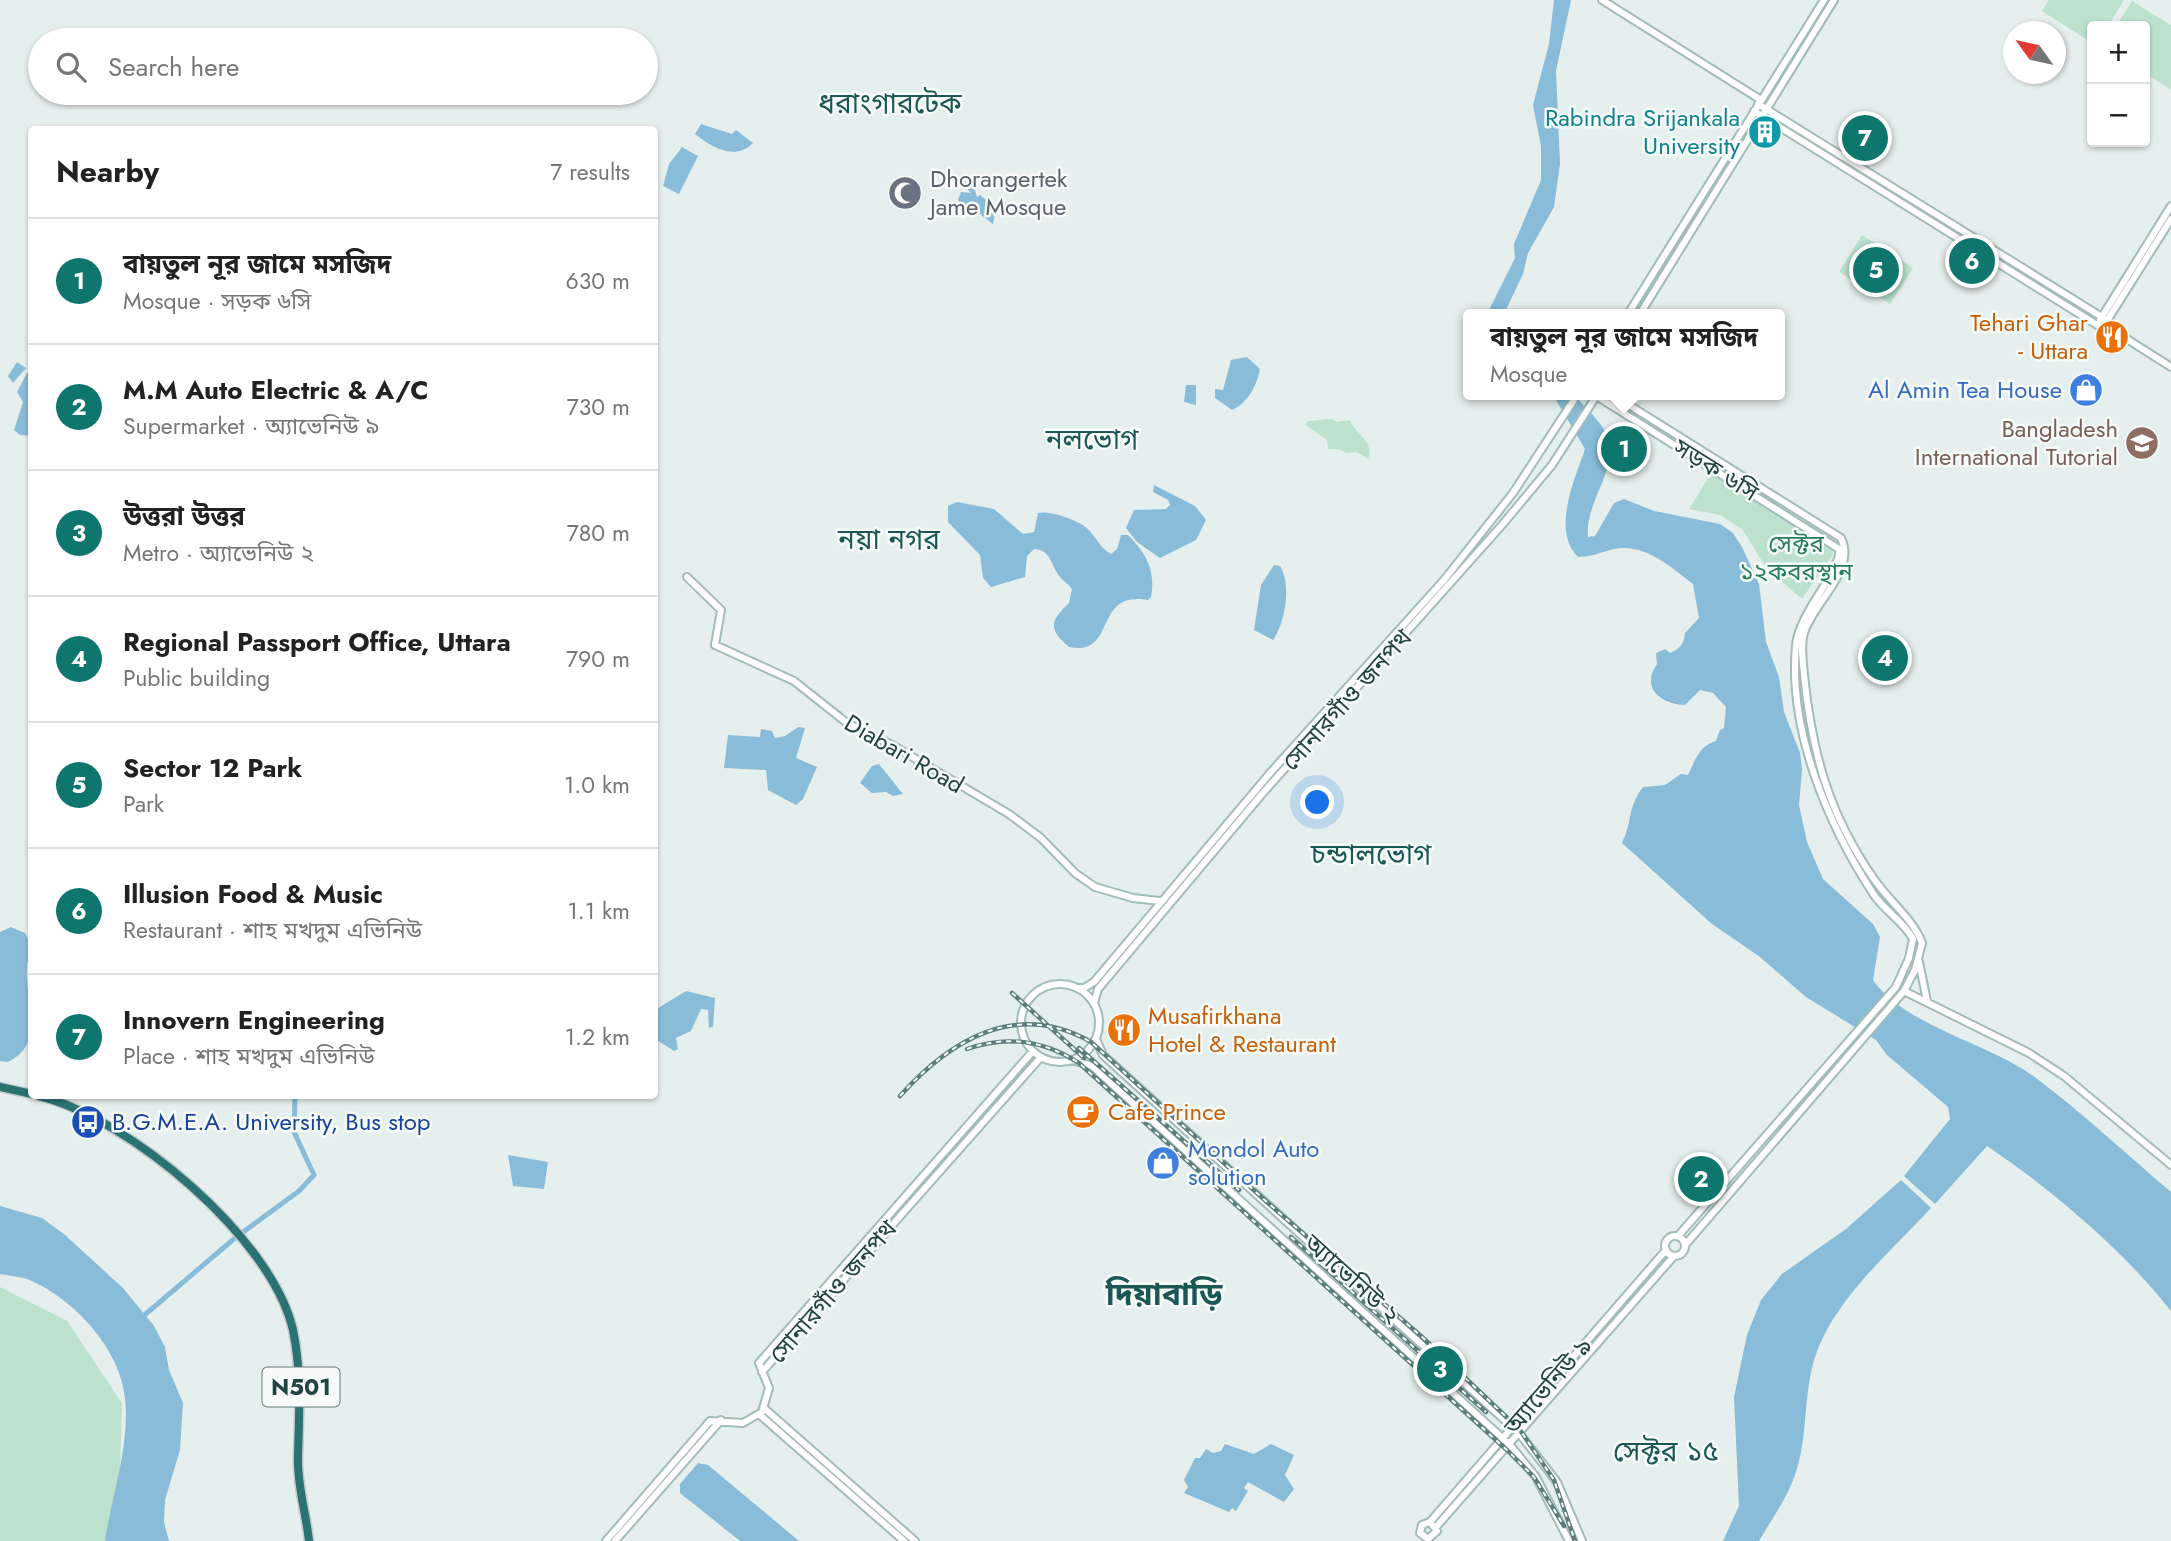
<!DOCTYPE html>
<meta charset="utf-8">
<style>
:root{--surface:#fff;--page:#f2f2f2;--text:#222;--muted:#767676;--line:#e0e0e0;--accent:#0f766e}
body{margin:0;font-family:Jost,"Noto Sans Bengali",sans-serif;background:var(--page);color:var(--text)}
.controls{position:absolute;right:21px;top:21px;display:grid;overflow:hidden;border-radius:7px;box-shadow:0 2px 5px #0004}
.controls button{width:63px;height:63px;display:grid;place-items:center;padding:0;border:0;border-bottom:2px solid var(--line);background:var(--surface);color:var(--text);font:35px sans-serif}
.compass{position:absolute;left:2003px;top:21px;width:63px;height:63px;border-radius:50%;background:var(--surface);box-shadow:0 2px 5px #0004;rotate:303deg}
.you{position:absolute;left:1318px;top:803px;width:24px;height:24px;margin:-18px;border:5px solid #fff;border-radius:50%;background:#1a73e8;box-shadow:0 0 0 10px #1a73e833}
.badge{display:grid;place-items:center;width:46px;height:46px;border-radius:50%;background:var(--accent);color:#fff;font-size:23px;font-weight:700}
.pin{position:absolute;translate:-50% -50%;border:4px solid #fff;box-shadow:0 2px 7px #0006}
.popup{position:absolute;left:1463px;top:309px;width:322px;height:91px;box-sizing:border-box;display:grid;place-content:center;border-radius:7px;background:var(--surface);filter:drop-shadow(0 2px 5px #0005);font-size:23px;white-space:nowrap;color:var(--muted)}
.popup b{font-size:26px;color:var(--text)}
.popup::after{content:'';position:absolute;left:50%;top:100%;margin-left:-14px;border:14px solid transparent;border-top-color:var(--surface)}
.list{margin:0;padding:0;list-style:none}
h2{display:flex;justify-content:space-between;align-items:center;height:91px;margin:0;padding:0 28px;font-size:30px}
h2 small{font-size:23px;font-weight:400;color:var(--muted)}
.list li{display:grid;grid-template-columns:46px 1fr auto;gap:21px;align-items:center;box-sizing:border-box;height:126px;padding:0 28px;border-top:2px solid var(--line)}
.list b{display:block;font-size:26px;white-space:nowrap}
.list p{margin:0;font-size:23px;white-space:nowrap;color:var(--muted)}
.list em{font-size:23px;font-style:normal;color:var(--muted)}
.icon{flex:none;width:38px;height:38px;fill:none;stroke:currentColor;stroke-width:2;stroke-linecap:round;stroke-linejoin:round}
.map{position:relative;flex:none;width:2171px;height:1541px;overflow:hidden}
.search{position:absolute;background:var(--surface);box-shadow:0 2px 5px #0004;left:28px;top:28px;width:630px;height:77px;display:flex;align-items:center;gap:18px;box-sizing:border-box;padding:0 24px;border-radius:38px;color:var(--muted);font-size:26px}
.panel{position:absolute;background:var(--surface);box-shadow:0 2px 5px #0004;left:28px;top:126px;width:630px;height:973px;border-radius:7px}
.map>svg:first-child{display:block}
</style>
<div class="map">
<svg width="2171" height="1541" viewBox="0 0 2171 1541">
<rect width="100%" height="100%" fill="#e5efed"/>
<path fill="#bce2ce" d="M 2049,0 L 2124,0 L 2108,26 L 2092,26 L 2092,43 L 2042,11 Z
M 2132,1 L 2171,25 L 2171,90 L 2145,73 L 2145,26 L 2116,26 Z
M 1862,235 L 1913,268 L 1890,304 L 1839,272 Z
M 1331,419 L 1337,422 L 1350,420 C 1354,434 1375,440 1368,459 L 1357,452 L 1346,453 L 1339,449 L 1328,449 L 1327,440 L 1306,425 L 1308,421 Z
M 1711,474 L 1832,549 L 1833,554 L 1802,599 L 1767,569 L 1742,529 L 1720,515 L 1689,509 Z
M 0,1287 L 67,1321 L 122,1403 L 118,1541 L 0,1541 Z"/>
<path fill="#89bcd8" d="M 1554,0 L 1571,0 L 1556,71 L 1560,164 L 1554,207 L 1528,253 L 1523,274 L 1504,314 L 1487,314 L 1515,258 L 1514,244 L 1541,180 L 1541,146 L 1533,105 L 1549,44 Z
M 701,124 L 732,134 L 736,130 L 753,143 C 735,162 710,146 695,134 Z
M 682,147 L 698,156 L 679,194 L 663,186 L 669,164 Z
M 965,181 L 974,188 L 977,197 L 980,195 L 996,208 L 993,224 L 975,210 L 970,211 L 969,217 L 958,200 L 961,192 L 971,193 L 964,185 Z
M 1247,357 L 1260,369 C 1257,385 1248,403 1232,410 L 1215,398 L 1215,389 L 1223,390 L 1231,360 Z
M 17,362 L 26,368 L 13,383 L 8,376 Z
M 27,373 L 31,373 L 32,436 L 20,435 L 14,430 L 23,402 L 17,392 Z
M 1186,385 L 1196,385 L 1196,405 L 1184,402 Z
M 1553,395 L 1574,395 C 1584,406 1595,416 1603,428 C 1626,463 1584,499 1588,537 L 1595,536 L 1614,503 L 1624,499 L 1654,511 L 1720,524 L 1733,533 L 1742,547 L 1759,584 L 1766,642 L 1779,677 L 1784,712 L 1800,753 L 1802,769 L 1799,805 L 1807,842 L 1823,879 L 1873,924 L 1880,937 L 1873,980 C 1906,1027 1990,1043 2036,1078 C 2083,1113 2126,1154 2171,1192 L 2171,1311 C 2124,1251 2051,1189 1987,1146 L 1935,1204 L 1904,1176 L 1950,1119 L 1948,1107 L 1887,1055 L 1876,1040 L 1806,997 L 1760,957 L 1712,924 L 1622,843 C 1633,820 1627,808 1643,787 L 1665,785 L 1681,774 L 1688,775 C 1695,760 1700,745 1716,741 L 1720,730 L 1724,728 L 1726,707 L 1713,693 L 1700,690 L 1685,705 C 1662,704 1640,689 1657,664 L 1656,653 L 1665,649 L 1670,653 C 1680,649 1684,644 1685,633 L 1699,618 L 1693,584 C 1669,566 1643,541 1610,550 C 1599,553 1590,557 1578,557 C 1551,530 1575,479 1585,449 Z
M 1154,485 L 1195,506 L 1206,520 L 1196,540 L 1160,558 L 1137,542 L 1126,528 L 1134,510 L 1166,509 L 1170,505 L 1168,500 L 1153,492 Z
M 957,502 L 994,509 L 1023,534 L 1034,532 L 1038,513 C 1049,510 1073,519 1083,525 C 1094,532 1098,547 1111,554 L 1117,549 L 1121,535 L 1128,535 C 1146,553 1156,571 1151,597 L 1148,600 C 1092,590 1118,657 1069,647 C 1048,629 1050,621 1069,603 L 1072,589 C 1069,584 1064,582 1060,577 C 1050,565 1052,550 1034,549 L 1027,556 L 1025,577 L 991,587 L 983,578 L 980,555 L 948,522 L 948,506 Z
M 1274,565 L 1280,566 C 1292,586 1285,622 1273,640 L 1254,630 L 1261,585 Z
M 798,727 L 805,728 L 796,758 L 817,767 L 803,799 L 796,805 L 768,790 L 766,770 L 724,768 L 728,735 L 760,737 L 761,729 L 772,731 L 775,738 L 785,736 Z
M 879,764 L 903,794 L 893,796 L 886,792 L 872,793 L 860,783 L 872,766 Z
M 11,927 L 25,933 L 31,946 C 32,954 27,959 27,967 C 24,999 48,1043 8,1062 L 0,1061 L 0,932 Z
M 686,991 L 715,998 L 713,1027 L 709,1028 L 708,1010 L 701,1009 L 691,1031 L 676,1038 L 678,1049 L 674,1051 L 655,1039 L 655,1010 Z
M 508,1155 L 548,1162 L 544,1189 L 513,1186 Z
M 1901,1180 L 1931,1208 C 1889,1254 1830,1302 1813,1364 C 1804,1397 1807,1433 1798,1465 C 1791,1493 1773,1517 1759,1541 L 1723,1541 L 1739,1506 L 1734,1397 L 1747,1335 L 1761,1300 L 1782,1274 L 1846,1229 Z
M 0,1206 L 42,1218 L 65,1235 L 123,1288 L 154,1326 L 165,1347 L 169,1370 L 183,1403 L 180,1450 L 165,1500 L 164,1522 L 169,1541 L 105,1541 C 112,1494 130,1446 125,1398 C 120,1350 77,1303 36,1283 C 26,1277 12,1276 0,1274 Z
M 1225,1444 L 1254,1454 L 1271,1444 L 1294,1455 L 1285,1475 L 1294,1489 L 1284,1502 L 1248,1482 L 1244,1488 L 1248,1491 L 1236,1511 L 1232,1508 L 1229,1512 L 1184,1493 L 1188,1487 L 1184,1480 L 1195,1458 L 1200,1458 L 1206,1449 L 1213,1453 L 1221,1451 Z
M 698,1463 L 708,1465 L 799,1541 L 740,1541 L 680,1493 L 680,1484 Z"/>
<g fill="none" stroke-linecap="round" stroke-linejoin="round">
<path stroke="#89bcd8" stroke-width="5" d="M 141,1318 L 235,1238 L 299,1191 L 314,1175 L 294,1132 L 295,1096"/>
<g stroke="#a2bcb9" stroke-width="10">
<path id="secondary" d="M 1602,0 L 1761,100
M 1758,104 L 2102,317 L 2107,321 L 2108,327
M 1754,111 L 2102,328 L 2108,327 L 2171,367
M 1628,314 L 1824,0
M 1640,314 L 1834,0
M 2100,320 L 2171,206
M 2105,324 L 2171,219
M 1595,395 L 1839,549 C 1842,571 1799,612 1796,645 C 1788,731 1828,825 1874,895 C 1885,911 1904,922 1913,939 L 1909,958 L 1896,987 L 1678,1236
M 1613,395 L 1841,538 C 1857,570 1813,603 1804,633 C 1800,646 1803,661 1804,675 C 1812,753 1829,815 1874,879 C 1888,900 1914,920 1922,943 L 1915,970 L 1904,991 L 1686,1244
M 687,577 L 721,610 L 715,645 L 794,681 L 847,723 L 894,746 L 1009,814 L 1041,838 L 1075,873 L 1095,887 L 1133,898 L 1160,901
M 1919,962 L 1927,1001
M1021 1023a39 39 0 1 1 78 0a39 39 0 1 1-78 0Z
M 1077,988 L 1084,988 L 1094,982 L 1271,772 L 1444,580 L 1513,493 L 1577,395
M 1904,991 L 2029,1053 L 2064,1076 L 2171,1165
M 1094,1003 L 1098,989 L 1262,794 L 1502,525 L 1552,465 L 1597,395
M 1096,1039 L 1103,1055 L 1519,1433 L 1557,1482 L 1582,1541
M 1072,1060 L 1092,1066 L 1509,1444 L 1536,1477 L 1569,1541
M1665 1246a10 10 0 1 1 20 0a10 10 0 1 1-20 0Z
M 762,1372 L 1041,1057
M 765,1409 L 915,1541
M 760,1415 L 904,1541
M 1430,1522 L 1437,1531 L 1428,1539 L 1420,1533 L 1422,1525 L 1430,1522 L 1666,1250
M 1436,1527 L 1674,1256
M 606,1541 L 710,1421 L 743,1423 L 762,1412 L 769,1388 L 759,1363 L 1033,1051
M 615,1541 L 721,1420"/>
</g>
<g stroke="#c1caca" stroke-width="11">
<path id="highway" d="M 0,1087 L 32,1094
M 39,1096 C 129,1118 272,1238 293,1330 C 302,1374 299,1413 298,1457 C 297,1485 306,1513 309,1541"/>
</g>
<use href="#secondary" stroke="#fff" stroke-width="6"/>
<use href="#highway" stroke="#2b7272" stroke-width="8"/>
<g stroke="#5d7e7c" stroke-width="4.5">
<path id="rail" d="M 1012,993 L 1084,1058
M 1079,1048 L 1239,1190
M 967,1049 C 1007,1035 1043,1040 1079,1063 L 1508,1451 L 1534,1477 L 1564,1526
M 900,1096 C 951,1039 1017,1000 1091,1042 L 1268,1203 L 1421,1336 L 1520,1430 L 1554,1480 L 1575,1541
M 1291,1237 L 1486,1412"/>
</g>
<use href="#rail" stroke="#f6fbf9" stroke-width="2" stroke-dasharray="5" stroke-linecap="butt"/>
</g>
<defs>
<g id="building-disc" transform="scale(1.75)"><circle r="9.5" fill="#0f9aa8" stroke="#f6fbf9"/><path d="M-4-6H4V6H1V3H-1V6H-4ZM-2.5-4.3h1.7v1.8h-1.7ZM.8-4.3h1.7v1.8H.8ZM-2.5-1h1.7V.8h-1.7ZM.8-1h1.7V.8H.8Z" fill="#fff"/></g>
<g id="mosque-disc" transform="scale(1.75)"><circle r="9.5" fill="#6b7280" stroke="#f6fbf9"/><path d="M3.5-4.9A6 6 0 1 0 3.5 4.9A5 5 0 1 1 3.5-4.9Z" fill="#fff"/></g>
<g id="restaurant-disc" transform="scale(1.75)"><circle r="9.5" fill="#e8710a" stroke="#f6fbf9"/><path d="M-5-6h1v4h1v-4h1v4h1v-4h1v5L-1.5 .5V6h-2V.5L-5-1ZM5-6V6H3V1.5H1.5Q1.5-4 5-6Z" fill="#fff"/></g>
<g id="shop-disc" transform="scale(1.75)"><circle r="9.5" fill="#3f7fe0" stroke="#f6fbf9"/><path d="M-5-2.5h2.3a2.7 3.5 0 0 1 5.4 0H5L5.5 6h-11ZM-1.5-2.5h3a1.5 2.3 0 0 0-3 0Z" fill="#fff"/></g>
<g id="school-disc" transform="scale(1.75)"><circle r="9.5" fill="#8d6e63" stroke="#f6fbf9"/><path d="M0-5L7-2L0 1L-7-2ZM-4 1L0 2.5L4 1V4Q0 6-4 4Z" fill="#fff"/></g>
<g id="cafe-disc" transform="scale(1.75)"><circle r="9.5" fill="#e8710a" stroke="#f6fbf9"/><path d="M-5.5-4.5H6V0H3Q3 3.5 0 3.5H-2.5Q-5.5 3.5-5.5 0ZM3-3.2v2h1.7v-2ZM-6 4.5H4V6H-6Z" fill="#fff"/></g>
<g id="bus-disc" transform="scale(1.75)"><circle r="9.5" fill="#1a4fb4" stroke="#f6fbf9"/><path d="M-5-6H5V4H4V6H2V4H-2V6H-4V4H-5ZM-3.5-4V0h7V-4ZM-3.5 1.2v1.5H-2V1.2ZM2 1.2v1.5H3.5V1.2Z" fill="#fff"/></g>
</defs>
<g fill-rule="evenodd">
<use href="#building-disc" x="1765" y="132"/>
<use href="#mosque-disc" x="905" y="193"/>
<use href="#restaurant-disc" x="2112" y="337"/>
<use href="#shop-disc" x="2086" y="390"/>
<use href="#school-disc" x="2142" y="443"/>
<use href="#restaurant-disc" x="1124" y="1030"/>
<use href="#cafe-disc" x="1083" y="1112"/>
<use href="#bus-disc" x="88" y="1122"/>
<use href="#shop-disc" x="1163" y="1163"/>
</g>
<g text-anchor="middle" stroke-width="5" stroke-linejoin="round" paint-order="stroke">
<rect fill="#f6fbf9" stroke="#627a78" stroke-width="2" x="262.5" y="1367.5" width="77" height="39" rx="5"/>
<g font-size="23" font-weight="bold" fill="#224341">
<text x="301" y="1395">N501</text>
</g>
<g font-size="24" fill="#0d838f" stroke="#f6fbf9" text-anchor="end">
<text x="1740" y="126">Rabindra Srijankala<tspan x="1740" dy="28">University</tspan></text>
</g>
<g font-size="24" fill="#5b616d" stroke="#f6fbf9" text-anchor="start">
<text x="930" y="187">Dhorangertek<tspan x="930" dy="28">Jame Mosque</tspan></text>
</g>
<g font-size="24" fill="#c56008" stroke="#f6fbf9" text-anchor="start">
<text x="2088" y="331" text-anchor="end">Tehari Ghar<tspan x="2088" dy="28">- Uttara</tspan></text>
<text x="1148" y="1024">Musafirkhana<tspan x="1148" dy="28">Hotel &amp; Restaurant</tspan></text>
<text x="1108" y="1120">Cafe Prince</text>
</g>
<g font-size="24" fill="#366cbe" stroke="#f6fbf9" text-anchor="end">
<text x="2062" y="398">Al Amin Tea House</text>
<text x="1188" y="1157" text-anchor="start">Mondol Auto<tspan x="1188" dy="28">solution</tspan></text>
</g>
<g font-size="24" fill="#785e54" stroke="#f6fbf9" text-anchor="end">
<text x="2118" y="437">Bangladesh<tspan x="2118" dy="28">International Tutorial</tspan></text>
</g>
<g font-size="24" fill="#224341" stroke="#f6fbf9">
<text transform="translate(1716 470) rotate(32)" y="8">সড়ক ৬সি</text>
<text transform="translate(1347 700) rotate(-48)" y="8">সোনারগাঁও জনপথ</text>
<text transform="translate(904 754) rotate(30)" y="8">Diabari Road</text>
<text transform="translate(1352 1279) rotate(42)" y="8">অ্যাভেনিউ ২</text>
<text transform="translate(833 1292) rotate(-49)" y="8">সোনারগাঁও জনপথ</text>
<text transform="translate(1548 1386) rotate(-49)" y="8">অ্যাভেনিউ ৯</text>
</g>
<g font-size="24" fill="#287e5b" stroke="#f6fbf9">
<text x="1796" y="552">সেক্টর<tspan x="1796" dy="28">১২কবরস্থান</tspan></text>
</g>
<g font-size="24" fill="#164399" stroke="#f6fbf9" text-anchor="start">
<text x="112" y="1130">B.G.M.E.A. University, Bus stop</text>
</g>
<g font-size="28" fill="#1b5755" stroke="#f6fbf9">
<text x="890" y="113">ধরাংগারটেক</text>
<text x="1092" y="449">নলভোগ</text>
<text x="889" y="549">নয়া নগর</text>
<text x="1371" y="864">চন্ডালভোগ</text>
<text x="1666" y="1461">সেক্টর ১৫</text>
</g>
<g font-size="32" font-weight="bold" fill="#1b5755" stroke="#f6fbf9">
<text x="1164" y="1305">দিয়াবাড়ি</text>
</g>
</g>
</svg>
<div class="controls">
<button>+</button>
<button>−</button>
</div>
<svg class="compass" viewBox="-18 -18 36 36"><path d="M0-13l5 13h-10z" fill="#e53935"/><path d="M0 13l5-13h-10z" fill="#767676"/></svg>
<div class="you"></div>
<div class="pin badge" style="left:1624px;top:449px">1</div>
<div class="popup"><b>বায়তুল নূর জামে মসজিদ</b>Mosque</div>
<div class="pin badge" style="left:1701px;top:1179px">2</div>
<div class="pin badge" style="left:1440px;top:1369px">3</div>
<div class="pin badge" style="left:1885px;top:658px">4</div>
<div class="pin badge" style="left:1876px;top:270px">5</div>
<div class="pin badge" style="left:1972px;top:261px">6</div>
<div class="pin badge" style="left:1865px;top:138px">7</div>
<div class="search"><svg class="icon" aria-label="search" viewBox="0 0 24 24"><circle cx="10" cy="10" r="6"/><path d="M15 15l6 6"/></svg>Search here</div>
<section class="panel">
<h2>Nearby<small>7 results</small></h2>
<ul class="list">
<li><span class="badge">1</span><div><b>বায়তুল নূর জামে মসজিদ</b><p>Mosque · সড়ক ৬সি</p></div><em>630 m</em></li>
<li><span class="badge">2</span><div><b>M.M Auto Electric &amp; A/C</b><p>Supermarket · অ্যাভেনিউ ৯</p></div><em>730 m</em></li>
<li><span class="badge">3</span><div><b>উত্তরা উত্তর</b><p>Metro · অ্যাভেনিউ ২</p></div><em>780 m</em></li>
<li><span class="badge">4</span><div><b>Regional Passport Office, Uttara</b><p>Public building</p></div><em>790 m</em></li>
<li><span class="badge">5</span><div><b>Sector 12 Park</b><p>Park</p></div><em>1.0 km</em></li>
<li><span class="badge">6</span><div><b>Illusion Food &amp; Music</b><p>Restaurant · শাহ মখদুম এভিনিউ</p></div><em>1.1 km</em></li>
<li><span class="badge">7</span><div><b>Innovern Engineering</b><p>Place · শাহ মখদুম এভিনিউ</p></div><em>1.2 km</em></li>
</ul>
</section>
</div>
